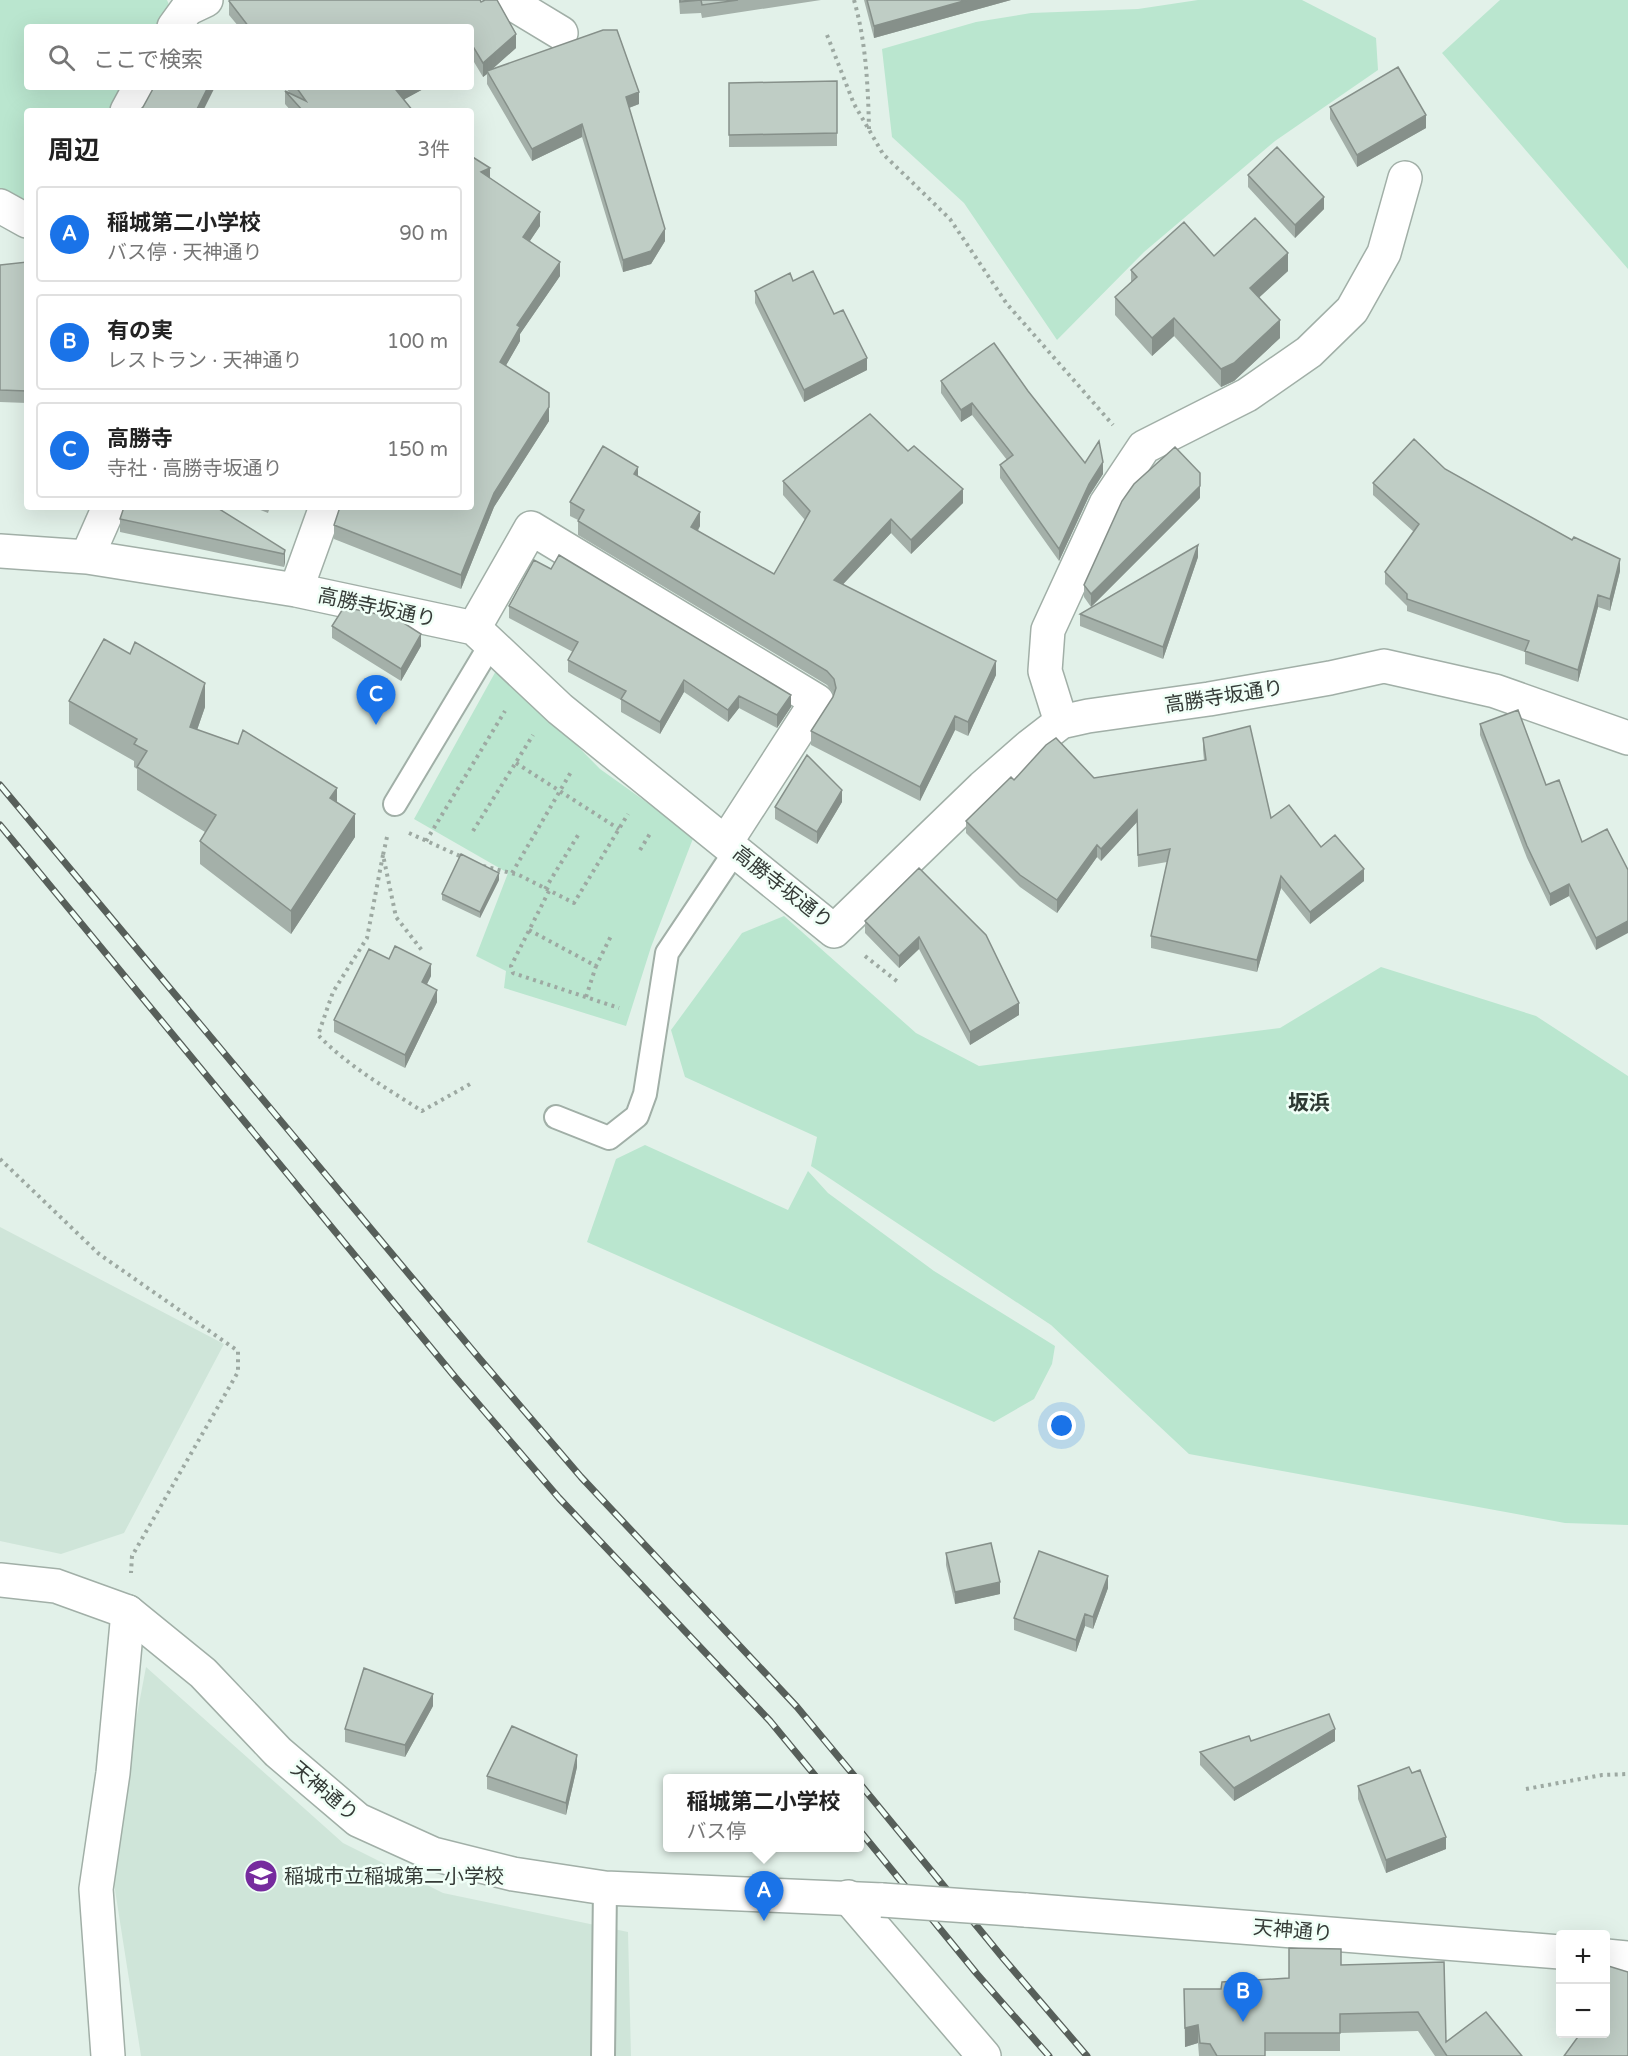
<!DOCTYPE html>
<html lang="ja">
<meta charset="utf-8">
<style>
:root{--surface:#fff;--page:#f2f2f2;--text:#222;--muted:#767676;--line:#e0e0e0;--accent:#1a73e8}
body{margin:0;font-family:"Varela Round","Noto Sans JP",sans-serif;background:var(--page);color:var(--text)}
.controls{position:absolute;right:18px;bottom:18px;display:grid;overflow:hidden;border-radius:6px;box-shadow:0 6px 24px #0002}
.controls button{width:54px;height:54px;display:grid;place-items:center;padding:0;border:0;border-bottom:2px solid var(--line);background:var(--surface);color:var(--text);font:30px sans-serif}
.you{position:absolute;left:1062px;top:1426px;width:21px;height:21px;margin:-15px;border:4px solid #fff;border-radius:50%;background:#1a73e8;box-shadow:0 0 0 9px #1a73e833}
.badge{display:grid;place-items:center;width:39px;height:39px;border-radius:50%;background:var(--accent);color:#fff;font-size:20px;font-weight:700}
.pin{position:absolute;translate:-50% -50px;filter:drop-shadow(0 2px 3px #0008)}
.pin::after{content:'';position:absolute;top:32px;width:21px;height:18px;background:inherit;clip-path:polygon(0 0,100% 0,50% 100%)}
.popup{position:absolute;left:663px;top:1774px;width:201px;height:78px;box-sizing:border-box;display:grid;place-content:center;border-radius:6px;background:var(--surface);filter:drop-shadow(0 2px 4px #0005);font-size:20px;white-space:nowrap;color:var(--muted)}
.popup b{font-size:22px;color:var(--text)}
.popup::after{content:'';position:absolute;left:50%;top:100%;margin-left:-12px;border:12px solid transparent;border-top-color:var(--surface)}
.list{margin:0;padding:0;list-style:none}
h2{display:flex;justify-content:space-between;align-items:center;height:78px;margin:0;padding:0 24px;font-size:26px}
h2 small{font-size:20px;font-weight:400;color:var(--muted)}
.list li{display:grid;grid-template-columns:39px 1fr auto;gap:18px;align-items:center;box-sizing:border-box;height:96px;margin:0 12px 12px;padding:0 12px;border:2px solid var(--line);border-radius:6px}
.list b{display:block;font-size:22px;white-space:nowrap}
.list p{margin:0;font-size:20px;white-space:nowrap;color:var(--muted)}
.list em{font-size:20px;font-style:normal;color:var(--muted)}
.icon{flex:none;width:33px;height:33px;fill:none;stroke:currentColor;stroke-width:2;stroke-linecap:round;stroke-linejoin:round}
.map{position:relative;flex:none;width:1628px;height:2056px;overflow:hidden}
.search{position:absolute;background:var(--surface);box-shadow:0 6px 24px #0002;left:24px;top:24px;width:450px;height:66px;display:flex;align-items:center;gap:15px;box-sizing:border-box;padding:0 21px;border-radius:6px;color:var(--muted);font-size:22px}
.panel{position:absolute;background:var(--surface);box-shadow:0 6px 24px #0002;left:24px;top:108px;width:450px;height:402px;border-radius:6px}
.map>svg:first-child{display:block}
</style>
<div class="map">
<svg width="1628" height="2056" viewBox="0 0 1628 2056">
<rect width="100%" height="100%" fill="#e2f1e9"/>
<path fill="#cfe5d9" d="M 0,1227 L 224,1344 L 124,1533 L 61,1554 L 0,1541 Z
M 146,1667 L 343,1843 L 443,1893 L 628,1932 L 631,2056 L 141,2056 L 110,1858 Z"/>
<path fill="#bae6cf" d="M 0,0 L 167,0 L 170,7 L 161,27 L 27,27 L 27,87 L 133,87 L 122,111 L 27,111 L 27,202 L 0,188 Z
M 1198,0 L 1302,0 L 1376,38 L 1378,70 L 1275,141 L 1144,252 L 1057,340 L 964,203 L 892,137 L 882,49 L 976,22 L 1031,13 L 1138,9 Z
M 1500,0 L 1628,0 L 1628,269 L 1442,53 Z
M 497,669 L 546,714 L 600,769 L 694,836 L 651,947 L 626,1026 L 504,988 L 506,971 L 476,956 L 508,873 L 414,819 Z
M 784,916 L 916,1033 L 979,1066 L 1280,1028 L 1381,967 L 1536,1016 L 1628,1076 L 1628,1525 L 1565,1523 L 1189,1454 L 1051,1325 L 811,1166 L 817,1137 L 685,1077 L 671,1030 L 742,933 Z
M 645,1145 L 788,1210 L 808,1171 L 828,1193 L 934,1271 L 1055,1346 L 1052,1364 L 1034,1399 L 994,1422 L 587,1242 L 616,1159 Z"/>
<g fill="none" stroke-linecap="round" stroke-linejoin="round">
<g stroke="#a1afa7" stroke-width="26">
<path id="service" d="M 395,804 L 491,644
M 556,1117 L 609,1138 L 637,1116 L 645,1094 L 667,953 L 736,850
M 603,2056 L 605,1888"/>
</g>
<g stroke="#a1afa7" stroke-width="36">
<path id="minor" d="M 510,0 L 513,4 L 561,33
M 174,27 L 187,9 L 206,0
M 127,111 L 140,87
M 0,206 L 27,221
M 0,551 L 87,557 L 296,590 L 474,628 L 560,709 L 834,931 L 983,787 L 1030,746 L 1061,722 L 1088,716 L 1209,699 L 1330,678 L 1384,666 L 1495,691 L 1628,738
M 87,557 L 109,507
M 296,590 L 326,507
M 474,628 L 531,528 L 817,701 L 726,842
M 1061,722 L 1045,671 L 1048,630 L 1106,504 L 1144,447 L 1247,395 L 1309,352 L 1352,310 L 1384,253 L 1405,178
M 848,1897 L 984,2056
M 108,2056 L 96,1889 L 113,1773 L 128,1612"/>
</g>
<g stroke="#a1afa7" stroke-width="36">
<path id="tertiary" d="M 0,1580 L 56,1586 L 128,1612 L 203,1673 L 278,1752 L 358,1820 L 433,1854 L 513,1874 L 605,1888 L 882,1900
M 1025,1910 L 1560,1952
M 1606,1956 L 1628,1958"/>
</g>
<path stroke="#9da9a2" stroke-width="4" stroke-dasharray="3 4.5" stroke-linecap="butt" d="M 854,0 C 866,42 868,85 869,129
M 827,35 L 854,104 L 883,154 L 950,219 L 1007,304 L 1113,425
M 516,763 L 619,829
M 473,831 L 533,735
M 409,833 L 462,857
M 387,837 L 383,855 L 396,917 L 424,953
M 426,841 L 505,711
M 640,850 L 651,832
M 383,855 L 367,938 L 333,992 L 318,1035 C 348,1066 386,1088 422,1111 L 472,1083
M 483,866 L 519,875 L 574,903 L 628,814
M 512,873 L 571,772
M 545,889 L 580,832
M 549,891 L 511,966 L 513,973 L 619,1008
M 529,930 L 596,966 L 611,936
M 865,956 L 898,982
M 586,997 L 596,966
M 0,1159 L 99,1254 L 238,1351 L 238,1372 L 132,1556 L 131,1573
M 1526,1789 L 1602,1775 L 1628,1774"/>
<use href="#service" stroke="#fff" stroke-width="22"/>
<use href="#minor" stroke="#fff" stroke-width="33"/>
<use href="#tertiary" stroke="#fff" stroke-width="33"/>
<g stroke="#575f5a" stroke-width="7">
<path id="rail" d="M 0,785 L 479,1358 L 581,1477 L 797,1707 L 856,1778
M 0,825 L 455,1377 L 559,1498 L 770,1721 L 817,1778
M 860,1784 L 1003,1958 L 1087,2056
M 860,1831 L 977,1974 L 1049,2056"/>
</g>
<use href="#rail" stroke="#f0fff7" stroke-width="4.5" stroke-dasharray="14" stroke-linecap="butt"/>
<g stroke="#a1afa7" stroke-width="36" stroke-linecap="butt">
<path id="tertiary-bridge" d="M 882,1900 L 1025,1910"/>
</g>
<use href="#tertiary-bridge" stroke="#fff" stroke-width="33"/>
</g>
<path fill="#a4b0a9" d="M 230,0 L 480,0 L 481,2 L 485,0 L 497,0 L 516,34 L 516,48 L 491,70 L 603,30 L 617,30 L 639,92 L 639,104 L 629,108 L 665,229 L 665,241 L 651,264 L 623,272 L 582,137 L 532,161 L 487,84 L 487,74 L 483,77 L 474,62 L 471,64 L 471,27 L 239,27 L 229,15 L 229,1 Z
M 679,0 L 821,0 L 702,18 L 701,13 L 680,14 Z
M 864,0 L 1011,0 L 874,38 Z
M 837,81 L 837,146 L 729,147 L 729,83 Z
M 285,87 L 427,87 L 404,99 L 413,111 L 291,111 L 285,104 L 285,91 L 289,92 Z
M 1330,107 L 1426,128 L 1357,167 L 1330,119 Z
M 1248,175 L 1324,209 L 1295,238 L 1248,187 Z
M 490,179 L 540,226 L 530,241 L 560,276 L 520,334 L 520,341 L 506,365 L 549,421 L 494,507 L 461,589 L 334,539 L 334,525 L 471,507 Z
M 1214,256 L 1288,271 L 1259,297 L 1280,338 L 1234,381 L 1221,387 L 1174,336 L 1152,356 L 1115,315 L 1115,297 L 1131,282 L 1131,270 Z
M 27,262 L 27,403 L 0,402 L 0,265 Z
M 793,281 L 834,314 L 867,370 L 804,402 L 755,303 L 755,291 Z
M 941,381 L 1028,391 L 1085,463 L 1103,474 L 1089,496 L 1059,561 L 1000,478 L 1000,465 L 1007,460 L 972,415 L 961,422 L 941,393 Z
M 1445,469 L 1620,571 L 1610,611 L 1598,607 L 1578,682 L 1525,664 L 1525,652 L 1407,611 L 1407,606 L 1385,584 L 1385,572 L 1414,532 L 1373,495 L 1373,483 Z
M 638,476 L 700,526 L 698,531 L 774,574 L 805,520 L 783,495 L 783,481 L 963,503 L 911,554 L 891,533 L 843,584 L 996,675 L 968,736 L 955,730 L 920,801 L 811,745 L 811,731 L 833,697 L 834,694 L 827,685 L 578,535 L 578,520 L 570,516 L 570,502 Z
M 1200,498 L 1091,607 L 1084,597 L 1084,585 Z
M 253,507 L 270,507 L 268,513 Z
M 120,519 L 285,550 L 285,562 L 284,567 L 120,532 Z
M 1198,557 L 1163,659 L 1080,626 L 1080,614 Z
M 509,606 L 791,707 L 777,728 L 739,708 L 728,722 L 684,692 L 660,734 L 621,712 L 621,700 L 568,672 L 568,660 L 573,652 L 509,618 Z
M 332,626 L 421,646 L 401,681 L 332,638 Z
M 130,654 L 205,707 L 197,730 L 337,803 L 355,837 L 291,934 L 200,864 L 200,841 L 205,832 L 137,790 L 137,769 L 134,767 L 134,761 L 69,724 L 69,701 Z
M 1480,724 L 1546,785 L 1582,842 L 1628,870 L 1596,950 L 1569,896 L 1550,906 L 1527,858 L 1480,735 Z
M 1203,738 L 1271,818 L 1321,847 L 1364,881 L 1310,924 L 1281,888 L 1257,972 L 1151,948 L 1151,936 L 1167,862 L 1138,867 L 1137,822 L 1101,861 L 1097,857 L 1057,913 L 1020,887 L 966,833 L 966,821 L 1014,780 L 1094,778 L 1204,760 L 1203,750 Z
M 842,802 L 817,844 L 775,819 L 775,807 Z
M 499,880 L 480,918 L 442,900 L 442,894 Z
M 865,921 L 986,935 L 1019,1015 L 970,1045 L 919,949 L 899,968 L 865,933 Z
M 389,959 L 431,976 L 427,984 L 437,1002 L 405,1068 L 334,1032 L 334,1020 Z
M 946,1553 L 1000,1594 L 955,1604 L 946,1565 Z
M 1108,1588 L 1093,1629 L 1085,1626 L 1076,1652 L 1014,1630 L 1014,1618 Z
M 433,1706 L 405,1757 L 345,1742 L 345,1729 Z
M 1251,1741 L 1335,1741 L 1234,1801 L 1200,1765 L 1200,1752 Z
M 577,1767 L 566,1815 L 487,1789 L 487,1776 Z
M 1358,1786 L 1446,1849 L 1386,1873 L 1358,1799 Z
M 1444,1962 L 1446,2042 L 1522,2056 L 1435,2056 L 1418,2031 L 1340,2033 L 1340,2051 L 1265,2051 L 1265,2056 L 1199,2056 L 1198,2043 L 1185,2047 L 1184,1989 L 1221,1989 L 1289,1978 L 1341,1965 Z"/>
<path fill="#86908a" d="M 967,0 L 1011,0 L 874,38 L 874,26 Z
M 516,34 L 516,48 L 488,73 L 487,71 L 487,74 L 483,77 L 483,63 Z
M 474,48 L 474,62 L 471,64 L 471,50 Z
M 208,87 L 215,87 L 203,111 L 196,111 Z
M 401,87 L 427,87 L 396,104 L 396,90 Z
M 639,92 L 639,104 L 626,109 L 626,97 Z
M 1426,115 L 1426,128 L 1357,167 L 1357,155 Z
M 582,124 L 582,137 L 532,161 L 532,149 Z
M 490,168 L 490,182 L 481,172 Z
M 1324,197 L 1324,209 L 1295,238 L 1295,225 Z
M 540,212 L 540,226 L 523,251 L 523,237 Z
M 665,229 L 665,241 L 651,264 L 623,272 L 623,260 Z
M 1288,253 L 1288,271 L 1250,306 L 1250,288 Z
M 560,262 L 560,276 L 520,334 L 520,341 L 500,376 L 500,362 L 517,325 Z
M 1174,318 L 1174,336 L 1152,356 L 1152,338 Z
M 1280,320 L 1280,338 L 1234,381 L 1221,387 L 1221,369 Z
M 867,358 L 867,370 L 804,402 L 804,390 Z
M 972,403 L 972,415 L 961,422 L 961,410 Z
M 549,407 L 549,421 L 494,507 L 461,589 L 461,575 L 494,493 Z
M 1103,462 L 1103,474 L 1089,496 L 1059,561 L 1059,549 L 1089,484 Z
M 638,467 L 638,481 L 634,474 Z
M 1200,486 L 1200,498 L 1091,607 L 1091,594 Z
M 963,489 L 963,503 L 911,554 L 911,540 Z
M 700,512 L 700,526 L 691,541 L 691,527 Z
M 891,519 L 891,533 L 834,594 L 834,580 Z
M 1198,545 L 1198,557 L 1163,659 L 1163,647 Z
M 285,550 L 285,562 L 284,567 L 284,554 Z
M 1620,559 L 1620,571 L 1610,611 L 1610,599 Z
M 1598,595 L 1598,607 L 1578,682 L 1578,670 Z
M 421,634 L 421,646 L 401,681 L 401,669 Z
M 996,661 L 996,675 L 968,736 L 968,722 Z
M 684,680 L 684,692 L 660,734 L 660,722 Z
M 205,683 L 205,707 L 190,750 L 190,727 Z
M 791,695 L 791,707 L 777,728 L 777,715 Z
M 739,696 L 739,708 L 728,722 L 728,710 Z
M 955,716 L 955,730 L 920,801 L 920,787 Z
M 337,788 L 337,811 L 330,798 Z
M 842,790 L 842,802 L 817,844 L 817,832 Z
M 1137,810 L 1137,822 L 1101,861 L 1101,849 Z
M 355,814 L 355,837 L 291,934 L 291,911 Z
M 1097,845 L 1097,857 L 1057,913 L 1057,900 Z
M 1364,869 L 1364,881 L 1310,924 L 1310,912 Z
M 499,873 L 499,880 L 480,918 L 480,912 Z
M 1281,876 L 1281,888 L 1257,972 L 1257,960 Z
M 1569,884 L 1569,896 L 1550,906 L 1550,894 Z
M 1628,921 L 1628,933 L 1596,950 L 1596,938 Z
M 919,937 L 919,949 L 899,968 L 899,956 Z
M 431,964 L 431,976 L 422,994 L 422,982 Z
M 437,990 L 437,1002 L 405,1068 L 405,1055 Z
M 1019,1003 L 1019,1015 L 970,1045 L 970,1032 Z
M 1108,1576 L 1108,1588 L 1093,1629 L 1093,1617 Z
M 1000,1582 L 1000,1594 L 955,1604 L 955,1592 Z
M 1085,1614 L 1085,1626 L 1076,1652 L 1076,1640 Z
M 433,1694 L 433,1706 L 405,1757 L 405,1745 Z
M 1335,1729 L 1335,1741 L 1234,1801 L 1234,1788 Z
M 577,1755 L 577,1767 L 566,1815 L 566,1803 Z
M 1446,1837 L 1446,1849 L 1386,1873 L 1386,1860 Z
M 1198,2025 L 1198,2043 L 1185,2047 L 1185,2028 Z"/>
<path fill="#bfcdc5" stroke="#86908a" stroke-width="1.5" d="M 230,0 L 480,0 L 481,2 L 485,0 L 497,0 L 516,34 L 483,63 L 474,48 L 471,50 L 471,27 L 249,27 L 229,1 Z
M 680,0 L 738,0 L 702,5 L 701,0 L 680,2 Z
M 867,0 L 967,0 L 874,26 Z
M 603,30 L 617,30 L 639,92 L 626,97 L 665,229 L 651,251 L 623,260 L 582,124 L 532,149 L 487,71 Z
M 1398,67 L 1426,115 L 1357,155 L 1330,107 Z
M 837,81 L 837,133 L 729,135 L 729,83 Z
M 154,87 L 208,87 L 196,111 L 139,111 L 143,107 Z
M 296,87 L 401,87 L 396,90 L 413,111 L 303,111 L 285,91 L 306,101 Z
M 1277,147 L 1324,197 L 1295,225 L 1248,175 Z
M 471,156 L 490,168 L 481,172 L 540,212 L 523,237 L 560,262 L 517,325 L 520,327 L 500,362 L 549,393 L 549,407 L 494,493 L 461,575 L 334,525 L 340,507 L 471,507 Z
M 1255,218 L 1288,253 L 1250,288 L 1280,320 L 1234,363 L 1221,369 L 1174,318 L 1152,338 L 1115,297 L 1137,277 L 1131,270 L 1184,222 L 1214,256 Z
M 27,262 L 27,391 L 0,390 L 0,265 Z
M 813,271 L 834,314 L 843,310 L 867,358 L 804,390 L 755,291 L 790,273 L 793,281 Z
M 994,343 L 1028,391 L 1085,463 L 1099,441 L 1103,462 L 1089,484 L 1059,549 L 1000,465 L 1013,455 L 972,403 L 961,410 L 941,381 Z
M 870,414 L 908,451 L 914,446 L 963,489 L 911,540 L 891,519 L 834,580 L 996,661 L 968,722 L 955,716 L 920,787 L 811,731 L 833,697 L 836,688 L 834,679 L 827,671 L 578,521 L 584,510 L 570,502 L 603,446 L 638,467 L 634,474 L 700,512 L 691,527 L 774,574 L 810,511 L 783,481 Z
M 1414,439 L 1445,469 L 1572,540 L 1574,537 L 1620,559 L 1610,599 L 1598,595 L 1578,670 L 1525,651 L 1529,641 L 1407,599 L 1407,594 L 1385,572 L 1419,524 L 1373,483 Z
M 1175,447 L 1200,473 L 1200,486 L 1091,594 L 1084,585 L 1122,501 L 1134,484 Z
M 124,507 L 216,507 L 285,550 L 284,554 L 120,519 Z
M 1198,545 L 1163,647 L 1080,614 Z
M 559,555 L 791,695 L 777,715 L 739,696 L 728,710 L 684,680 L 660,722 L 621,699 L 626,691 L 568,660 L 578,642 L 509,606 L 534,560 L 551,569 Z
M 344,607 L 396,618 L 421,634 L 401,669 L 332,626 Z
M 104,639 L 130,654 L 135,642 L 205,683 L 190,727 L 238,744 L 243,730 L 337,788 L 330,798 L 355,814 L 291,911 L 200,841 L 216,815 L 137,767 L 147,751 L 134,744 L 137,739 L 69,701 Z
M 1518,710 L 1546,785 L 1559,780 L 1582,842 L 1607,829 L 1628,870 L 1628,921 L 1596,938 L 1569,884 L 1550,894 L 1527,846 L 1480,724 Z
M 1250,726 L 1271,818 L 1289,805 L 1321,847 L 1335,835 L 1364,869 L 1310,912 L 1281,876 L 1257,960 L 1151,936 L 1170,849 L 1138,855 L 1137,810 L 1101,849 L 1097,845 L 1057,900 L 1020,875 L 966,821 L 1011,777 L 1014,780 L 1046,745 L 1056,738 L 1094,778 L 1206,760 L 1203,738 Z
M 807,755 L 842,790 L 817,832 L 775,807 Z
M 461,854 L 499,873 L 480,912 L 442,894 Z
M 919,868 L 986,935 L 1019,1003 L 970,1032 L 919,937 L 899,956 L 865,921 Z
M 395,946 L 431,964 L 422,982 L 437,990 L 405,1055 L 334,1020 L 369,949 L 389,959 Z
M 991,1543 L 1000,1582 L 955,1592 L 946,1553 Z
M 1039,1551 L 1108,1576 L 1093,1617 L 1085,1614 L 1076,1640 L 1014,1618 Z
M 364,1668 L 433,1694 L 405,1745 L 345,1729 Z
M 1329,1714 L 1335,1729 L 1234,1788 L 1200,1752 L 1249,1736 L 1251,1741 Z
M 512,1726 L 577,1755 L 566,1803 L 487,1776 Z
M 1409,1767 L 1412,1773 L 1420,1770 L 1446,1837 L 1386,1860 L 1358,1786 Z
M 1289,1948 L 1341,1949 L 1341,1965 L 1444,1962 L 1446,2042 L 1486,2012 L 1522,2056 L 1447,2056 L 1418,2012 L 1340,2014 L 1340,2033 L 1265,2033 L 1265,2056 L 1217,2056 L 1210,2044 L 1200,2043 L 1198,2025 L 1185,2028 L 1184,1989 L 1221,1989 L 1222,1982 L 1289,1978 Z
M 1605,1965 L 1628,1972 L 1628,2056 L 1564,2056 L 1580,2034 L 1605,2034 Z"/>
<defs>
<g id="school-disc" transform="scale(1.725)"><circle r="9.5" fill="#762b9e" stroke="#f0fff7"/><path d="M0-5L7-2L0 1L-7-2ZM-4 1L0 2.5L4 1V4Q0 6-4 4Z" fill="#fff"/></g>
</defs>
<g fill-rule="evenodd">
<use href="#school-disc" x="261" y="1876"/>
</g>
<g text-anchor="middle" stroke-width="5" stroke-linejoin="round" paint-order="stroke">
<g font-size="20" fill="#353b37" stroke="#f0fff7">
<text transform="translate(377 607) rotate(12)" y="7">高勝寺坂通り</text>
<text transform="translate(1224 696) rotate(-9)" y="7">高勝寺坂通り</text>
<text transform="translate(783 887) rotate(38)" y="7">高勝寺坂通り</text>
<text transform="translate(325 1791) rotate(40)" y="7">天神通り</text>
<text transform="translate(1293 1930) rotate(5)" y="7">天神通り</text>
</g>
<g font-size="20" fill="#353b37" stroke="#f0fff7" text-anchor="start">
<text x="284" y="1883">稲城市立稲城第二小学校</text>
</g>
<g font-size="21" font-weight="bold" fill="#2d3933" stroke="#f0fff7">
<text x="1309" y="1110">坂浜</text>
</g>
</g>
</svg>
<div class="controls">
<button>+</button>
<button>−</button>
</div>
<div class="you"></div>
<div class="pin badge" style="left:764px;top:1921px">A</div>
<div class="popup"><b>稲城第二小学校</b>バス停</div>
<div class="pin badge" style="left:1243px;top:2022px">B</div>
<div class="pin badge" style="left:376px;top:725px">C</div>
<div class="search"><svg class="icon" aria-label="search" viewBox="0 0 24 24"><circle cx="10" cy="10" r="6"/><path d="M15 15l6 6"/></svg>ここで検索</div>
<section class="panel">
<h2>周辺<small>3件</small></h2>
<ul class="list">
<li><span class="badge">A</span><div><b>稲城第二小学校</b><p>バス停 · 天神通り</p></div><em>90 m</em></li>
<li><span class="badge">B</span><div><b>有の実</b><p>レストラン · 天神通り</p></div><em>100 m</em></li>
<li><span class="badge">C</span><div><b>高勝寺</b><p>寺社 · 高勝寺坂通り</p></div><em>150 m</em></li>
</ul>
</section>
</div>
